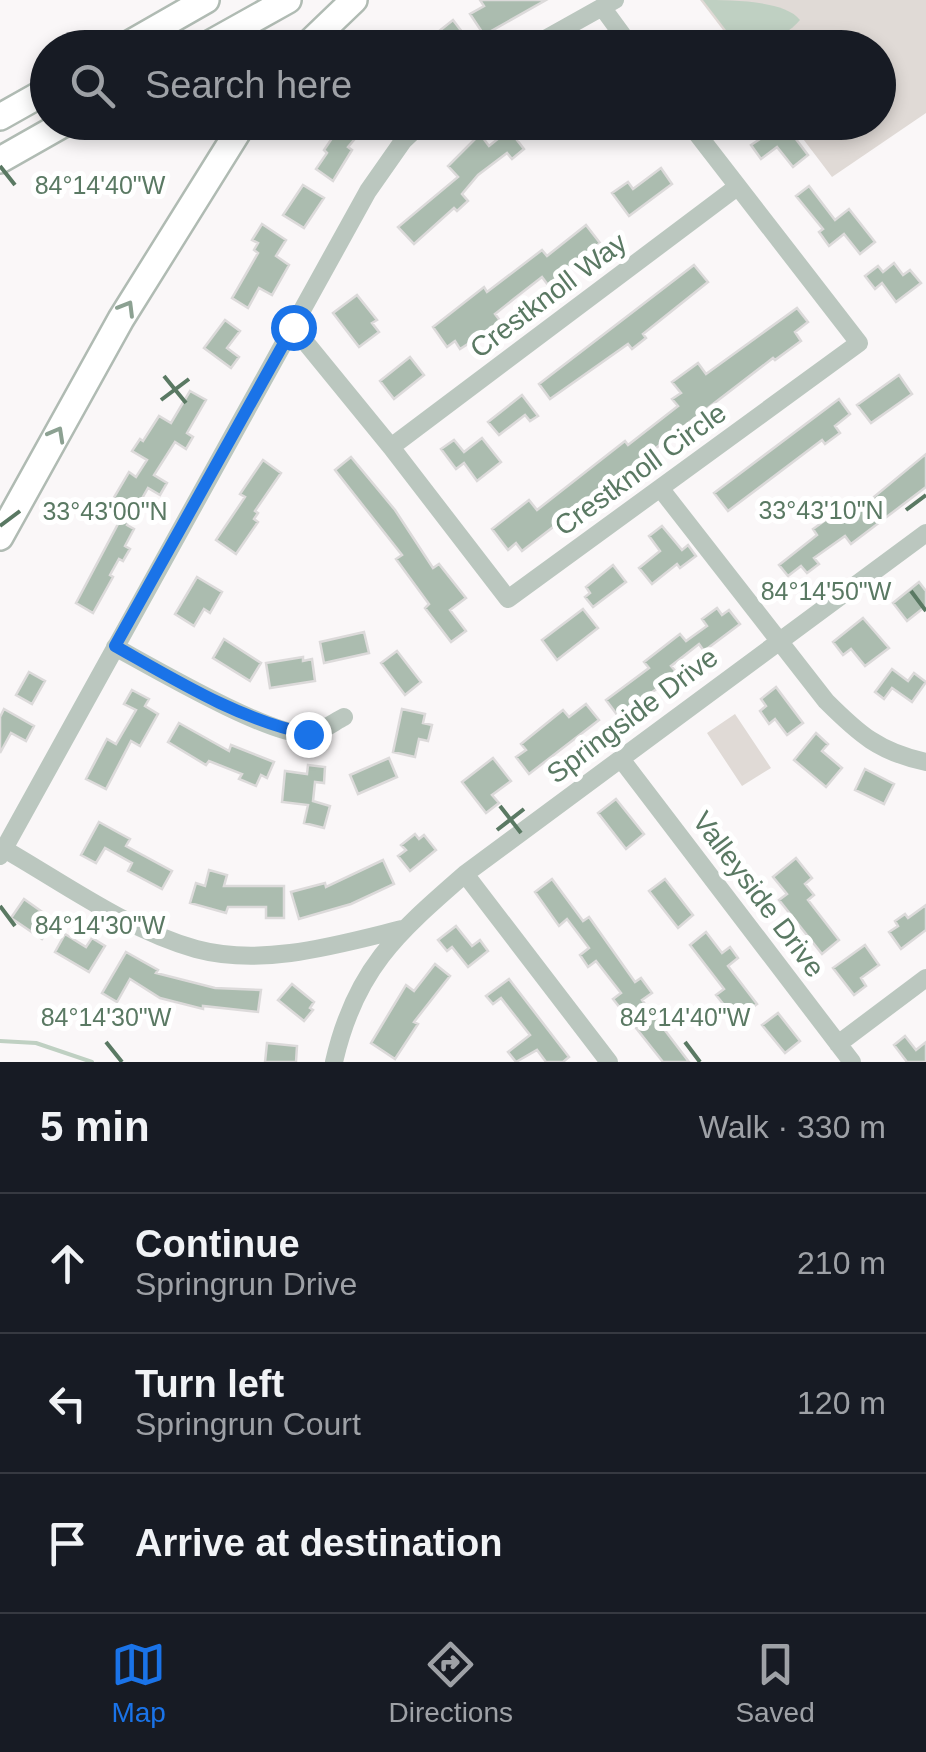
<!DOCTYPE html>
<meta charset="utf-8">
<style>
:root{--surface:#171b24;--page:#242831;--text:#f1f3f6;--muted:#9ea1a6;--line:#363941;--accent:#1a73e8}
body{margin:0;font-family:Helvetica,sans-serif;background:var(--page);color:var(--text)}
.stop{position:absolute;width:30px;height:30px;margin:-22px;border:8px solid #1a73e8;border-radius:50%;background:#fff}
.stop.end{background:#1a73e8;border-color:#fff;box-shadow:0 2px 10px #0008}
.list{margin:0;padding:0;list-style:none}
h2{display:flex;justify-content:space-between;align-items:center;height:130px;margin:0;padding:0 40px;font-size:42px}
h2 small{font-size:32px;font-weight:400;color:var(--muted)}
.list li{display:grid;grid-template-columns:65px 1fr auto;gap:30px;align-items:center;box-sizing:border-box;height:140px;padding:0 40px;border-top:2px solid var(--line)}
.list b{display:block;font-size:38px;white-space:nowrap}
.list p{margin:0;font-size:32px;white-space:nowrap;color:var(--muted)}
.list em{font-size:32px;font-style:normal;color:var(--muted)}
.icon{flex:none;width:55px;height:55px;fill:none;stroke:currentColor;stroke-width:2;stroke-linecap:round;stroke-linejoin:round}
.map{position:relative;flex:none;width:926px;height:1062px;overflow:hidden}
.search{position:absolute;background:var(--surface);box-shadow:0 5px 15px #0003;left:30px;right:30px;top:30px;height:110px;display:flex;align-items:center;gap:25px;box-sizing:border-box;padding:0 35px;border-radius:55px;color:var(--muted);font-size:38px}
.sheet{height:550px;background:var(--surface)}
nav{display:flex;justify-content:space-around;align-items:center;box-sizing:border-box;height:140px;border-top:2px solid var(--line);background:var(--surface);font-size:28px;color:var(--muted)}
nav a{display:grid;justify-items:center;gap:5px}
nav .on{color:var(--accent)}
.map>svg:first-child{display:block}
</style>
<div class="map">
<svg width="926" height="1062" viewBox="0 0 926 1062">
<rect width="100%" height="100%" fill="#faf7f8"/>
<path fill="#e0dad6" d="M 700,0 L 926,0 L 926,113 L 832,177 L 791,123 L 878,122 L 878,48 L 736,47 Z
M 735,714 L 771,768 L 742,786 L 707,733 Z"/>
<path fill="#bfd0c2" d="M 703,0 C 729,0 785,0 800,20 C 787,36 760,47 739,47 Z"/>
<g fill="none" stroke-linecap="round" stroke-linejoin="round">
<path stroke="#bfd0c2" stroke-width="4" d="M 0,1041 L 36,1043 L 92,1062"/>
</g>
<path fill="#abbcaf" stroke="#dcdada" stroke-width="2.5" d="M 480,0 L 546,0 L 484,35 L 470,14 L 484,6 Z
M 453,20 L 469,41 L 461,48 L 434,48 L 428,40 Z
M 343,122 L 369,122 L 348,147 L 352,150 L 333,181 L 316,169 L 327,153 L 324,150 Z
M 519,122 L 545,122 L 517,140 L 524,149 L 512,159 L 507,153 L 478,175 L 462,194 L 468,201 L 457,211 L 454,208 L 414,244 L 398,227 L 458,177 L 448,166 L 480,134 L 489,146 Z
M 747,122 L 783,122 L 808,155 L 793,167 L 777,147 L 761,159 L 751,145 L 760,139 Z
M 661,168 L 672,184 L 629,216 L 612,193 L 628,182 L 633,189 Z
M 303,185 L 324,198 L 304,228 L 283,215 Z
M 809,186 L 835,220 L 849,209 L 875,242 L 860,254 L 844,234 L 829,246 L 819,232 L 823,229 L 796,196 Z
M 262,224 L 286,240 L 276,256 L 289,265 L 272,295 L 259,288 L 248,308 L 232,298 L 258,253 L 254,250 L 258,243 L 252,240 Z
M 586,225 L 600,243 L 548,285 L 542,277 L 515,298 L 495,314 L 501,322 L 488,331 L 460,349 L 455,341 L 447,347 L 433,327 L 484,287 L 487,292 L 542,250 L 547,256 Z
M 894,263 L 903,275 L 910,270 L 921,283 L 896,302 L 882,283 L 875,289 L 865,276 L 878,266 L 883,272 Z
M 694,265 L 708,282 L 643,334 L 646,338 L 632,349 L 628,344 L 550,399 L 539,384 Z
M 357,295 L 377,320 L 372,323 L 379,332 L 359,347 L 333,313 Z
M 797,308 L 808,322 L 795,332 L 801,341 L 775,360 L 773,358 L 522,551 L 516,543 L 508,550 L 492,529 L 529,500 L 537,510 L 625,441 L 628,445 L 678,406 L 672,399 L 681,393 L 672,382 L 698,363 L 706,374 Z
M 225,320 L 240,331 L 227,348 L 239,357 L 231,368 L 204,348 Z
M 410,357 L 424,375 L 394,399 L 380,381 Z
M 899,375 L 912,394 L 871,423 L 857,405 Z
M 190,391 L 206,400 L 187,433 L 193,437 L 186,449 L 175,442 L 154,475 L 167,483 L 160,495 L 148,488 L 127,525 L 134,529 L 125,546 L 130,549 L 123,561 L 119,559 L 110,575 L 113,577 L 93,613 L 76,603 L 127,507 L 113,499 L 129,472 L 136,477 L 147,460 L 132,451 L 140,439 L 143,441 L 159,416 L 171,423 Z
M 522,395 L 538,416 L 530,421 L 525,415 L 499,435 L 488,422 Z
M 839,399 L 850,414 L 835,426 L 840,433 L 825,444 L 822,440 L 728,511 L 714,493 Z
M 482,438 L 501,462 L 477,481 L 464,463 L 456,469 L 441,449 L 454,440 L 464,452 Z
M 926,454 L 926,487 L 851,544 L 845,536 L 814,558 L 819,564 L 807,573 L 801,566 L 788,576 L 779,565 L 817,535 L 813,529 L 838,511 L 843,519 L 852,515 Z
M 351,457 L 395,510 L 433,568 L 439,564 L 466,598 L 450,610 L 466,631 L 451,642 L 425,608 L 429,604 L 396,559 L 402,555 L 335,470 Z
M 263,460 L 281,473 L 255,511 L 258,513 L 254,519 L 258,522 L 236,554 L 216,540 L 245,497 L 240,494 Z
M 662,526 L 682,550 L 688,545 L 696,556 L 680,568 L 677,564 L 652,584 L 639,568 L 660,551 L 649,536 Z
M 613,565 L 626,582 L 593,607 L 585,597 L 590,593 L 586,587 Z
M 197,577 L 222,592 L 210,613 L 204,609 L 194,626 L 175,614 Z
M 919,582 L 926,591 L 926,606 L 907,621 L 893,603 Z
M 717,608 L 722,615 L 729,610 L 740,624 L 704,651 L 699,644 L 671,666 L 678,674 L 618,716 L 606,700 L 649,668 L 644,662 L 680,634 L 686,641 L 707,626 L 702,619 Z
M 583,609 L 598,628 L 557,660 L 542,640 Z
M 863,618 L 889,648 L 865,666 L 851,649 L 843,655 L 833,642 Z
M 364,632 L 369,653 L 324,663 L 320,642 Z
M 224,639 L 261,663 L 250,681 L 213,658 Z
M 397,651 L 421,682 L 405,695 L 381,663 Z
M 303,657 L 303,661 L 312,659 L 315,681 L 270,688 L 266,663 Z
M 892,669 L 908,681 L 914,673 L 926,682 L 912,702 L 892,688 L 884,699 L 875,692 Z
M 29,672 L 45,681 L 32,704 L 16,695 Z
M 776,687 L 803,723 L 787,735 L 775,719 L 769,724 L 760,711 L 766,706 L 761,699 Z
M 132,690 L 149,699 L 145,706 L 158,714 L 140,746 L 131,741 L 106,789 L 86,779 L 107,739 L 116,744 L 136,710 L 124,704 Z
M 586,704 L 599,720 L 529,774 L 516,757 L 526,750 L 521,744 L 563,710 L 569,717 Z
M 4,709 L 34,726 L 26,741 L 11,733 L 0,753 L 0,717 Z
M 402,709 L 425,714 L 423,723 L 432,725 L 428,741 L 419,739 L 415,757 L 393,752 Z
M 179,723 L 229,751 L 231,745 L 274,762 L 267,778 L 261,775 L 256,786 L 239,779 L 242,774 L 209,761 L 206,765 L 168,742 Z
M 816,733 L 828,744 L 822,751 L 842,768 L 826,787 L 794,760 Z
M 389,758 L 397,777 L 358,794 L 350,775 Z
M 493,758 L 511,781 L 492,795 L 499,803 L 486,813 L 462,782 Z
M 308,765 L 325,767 L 324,783 L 315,782 L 313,801 L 330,806 L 324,828 L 304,823 L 308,805 L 282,802 L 285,771 L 307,774 Z
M 865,769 L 894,784 L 884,804 L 855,790 Z
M 616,799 L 644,834 L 626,849 L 598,813 Z
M 99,822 L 130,839 L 126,846 L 172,871 L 162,889 L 128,871 L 132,863 L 105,848 L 96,863 L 81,855 Z
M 415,834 L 419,839 L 424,835 L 436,850 L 410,871 L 398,856 L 406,850 L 401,845 Z
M 796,858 L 812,878 L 805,884 L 814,895 L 808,900 L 839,940 L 822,954 L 779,900 L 787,894 L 773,877 Z
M 383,860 L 394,884 L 351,904 L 299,919 L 291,892 L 325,883 L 326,887 Z
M 209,870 L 227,875 L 224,886 L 284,886 L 284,918 L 266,918 L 266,907 L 228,907 L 226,913 L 190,903 L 196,883 L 205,886 Z
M 552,879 L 583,921 L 589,917 L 635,982 L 641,978 L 652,993 L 642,1000 L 689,1062 L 663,1062 L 613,999 L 621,993 L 596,961 L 588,967 L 580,955 L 589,948 L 567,919 L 559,926 L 535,892 Z
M 665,879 L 693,915 L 678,928 L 649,891 Z
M 24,899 L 55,921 L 42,939 L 11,918 Z
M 926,905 L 926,930 L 901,949 L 889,932 L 898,926 L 895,921 L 905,914 L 908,918 Z
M 456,926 L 472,946 L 480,940 L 488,951 L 468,967 L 452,947 L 447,951 L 438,940 Z
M 706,932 L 722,953 L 730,947 L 738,958 L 728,966 L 757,1004 L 736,1020 L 716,995 L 724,989 L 690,945 Z
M 65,934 L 86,947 L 92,938 L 105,946 L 89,972 L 55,952 Z
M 865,945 L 879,965 L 861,978 L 866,986 L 854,995 L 833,968 Z
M 126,952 L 158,970 L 156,973 L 215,988 L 261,990 L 258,1012 L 203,1006 L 203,1009 L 160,998 L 130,979 L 117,1002 L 102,993 Z
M 435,964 L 450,976 L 414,1022 L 418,1024 L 395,1059 L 371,1043 L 406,985 L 414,991 Z
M 509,979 L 569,1057 L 563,1062 L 546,1062 L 537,1050 L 516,1062 L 508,1052 L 530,1035 L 501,998 L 493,1004 L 486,996 Z
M 292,984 L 314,1002 L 310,1008 L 313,1010 L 304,1021 L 278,1000 Z
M 778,1013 L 800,1041 L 785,1053 L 762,1025 Z
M 905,1036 L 916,1050 L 926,1042 L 926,1062 L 907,1062 L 894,1045 Z
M 267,1043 L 297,1046 L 296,1062 L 265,1062 Z"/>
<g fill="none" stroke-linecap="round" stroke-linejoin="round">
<g stroke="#b0bbb3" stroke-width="30">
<path id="highway" d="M 122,48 L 206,0
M 202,48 L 288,0
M 304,48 L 354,0
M 0,117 L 48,90
M 0,160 L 67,122
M 0,537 L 121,319 L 244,122"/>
</g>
<path stroke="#bbc7bf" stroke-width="18" d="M 602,7 L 632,48
M 529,48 L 615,0
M 293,327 L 391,447 L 508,599 L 859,343 L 688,122
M 391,447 L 737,187
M 660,488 L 826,701 C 859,734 879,752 926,762
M 115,647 C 150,666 273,738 308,734 C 320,733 334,722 344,717
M 621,759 L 852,1062
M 4,849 C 65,884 128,930 196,949 C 263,967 337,945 402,929
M 0,856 L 368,191 L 403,141 L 423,122
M 465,874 L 609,1062
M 838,1044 L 926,978
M 334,1062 C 355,970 396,934 465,874 L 926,533"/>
<use href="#highway" stroke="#fff" stroke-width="25"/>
</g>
<defs><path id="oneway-chevron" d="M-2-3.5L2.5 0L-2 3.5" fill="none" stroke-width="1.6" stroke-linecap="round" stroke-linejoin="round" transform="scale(2.5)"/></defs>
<g stroke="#8ca192">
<use href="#oneway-chevron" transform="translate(127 308) rotate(-59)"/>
<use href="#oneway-chevron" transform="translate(57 434) rotate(-61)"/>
</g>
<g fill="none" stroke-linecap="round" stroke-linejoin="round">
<path stroke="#1a73e8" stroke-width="12" d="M 293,327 L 115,646 C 177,681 238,719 308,734"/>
</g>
<path fill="none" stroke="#5a7963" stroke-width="4" d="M 0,166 L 15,185M 164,376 L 186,403M 161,400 L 189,379M 906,510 L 926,495M 0,526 L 20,511M 911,591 L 926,611M 500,806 L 521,833M 497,830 L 524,809M 0,906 L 15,926M 106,1042 L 122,1062M 685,1042 L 700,1062"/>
<g text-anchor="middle" stroke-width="10" stroke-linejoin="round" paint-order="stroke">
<g font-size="28" fill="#5a7963" stroke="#fff">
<text transform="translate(548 295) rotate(-37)" y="10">Crestknoll Way</text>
<text transform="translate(640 469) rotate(-36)" y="10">Crestknoll Circle</text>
<text transform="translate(632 715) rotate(-37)" y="10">Springside Drive</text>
<text transform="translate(759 894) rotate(53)" y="10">Valleyside Drive</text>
</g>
</g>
<g font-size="25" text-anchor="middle" fill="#5a7963" stroke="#fff" stroke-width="10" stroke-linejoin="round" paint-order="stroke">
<text x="100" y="194">84°14'40"W</text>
<text x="821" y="519">33°43'10"N</text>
<text x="105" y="520">33°43'00"N</text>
<text x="826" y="600">84°14'50"W</text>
<text x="100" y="934">84°14'30"W</text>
<text x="106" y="1026">84°14'30"W</text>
<text x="685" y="1026">84°14'40"W</text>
</g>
</svg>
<div class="stop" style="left:293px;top:327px"></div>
<div class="stop end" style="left:308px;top:734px"></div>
<div class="search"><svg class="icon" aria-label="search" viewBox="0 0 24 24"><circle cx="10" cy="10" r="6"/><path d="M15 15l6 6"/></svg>Search here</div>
</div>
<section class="sheet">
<h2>5 min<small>Walk · 330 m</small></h2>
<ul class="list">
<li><svg class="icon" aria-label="ahead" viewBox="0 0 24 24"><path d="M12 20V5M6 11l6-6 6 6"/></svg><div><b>Continue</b><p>Springrun Drive</p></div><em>210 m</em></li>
<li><svg class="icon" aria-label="left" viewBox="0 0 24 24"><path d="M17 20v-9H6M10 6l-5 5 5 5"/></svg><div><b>Turn left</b><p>Springrun Court</p></div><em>120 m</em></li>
<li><svg class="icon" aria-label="arrive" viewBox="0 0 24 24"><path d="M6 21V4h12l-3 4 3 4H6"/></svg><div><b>Arrive at destination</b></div></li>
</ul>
</section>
<nav>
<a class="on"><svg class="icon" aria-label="map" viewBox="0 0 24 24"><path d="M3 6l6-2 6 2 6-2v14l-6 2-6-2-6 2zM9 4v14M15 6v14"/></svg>Map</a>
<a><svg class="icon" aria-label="directions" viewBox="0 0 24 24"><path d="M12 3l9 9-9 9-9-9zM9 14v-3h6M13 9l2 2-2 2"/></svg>Directions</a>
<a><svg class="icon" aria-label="saved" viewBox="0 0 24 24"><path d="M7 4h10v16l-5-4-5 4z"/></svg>Saved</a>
</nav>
